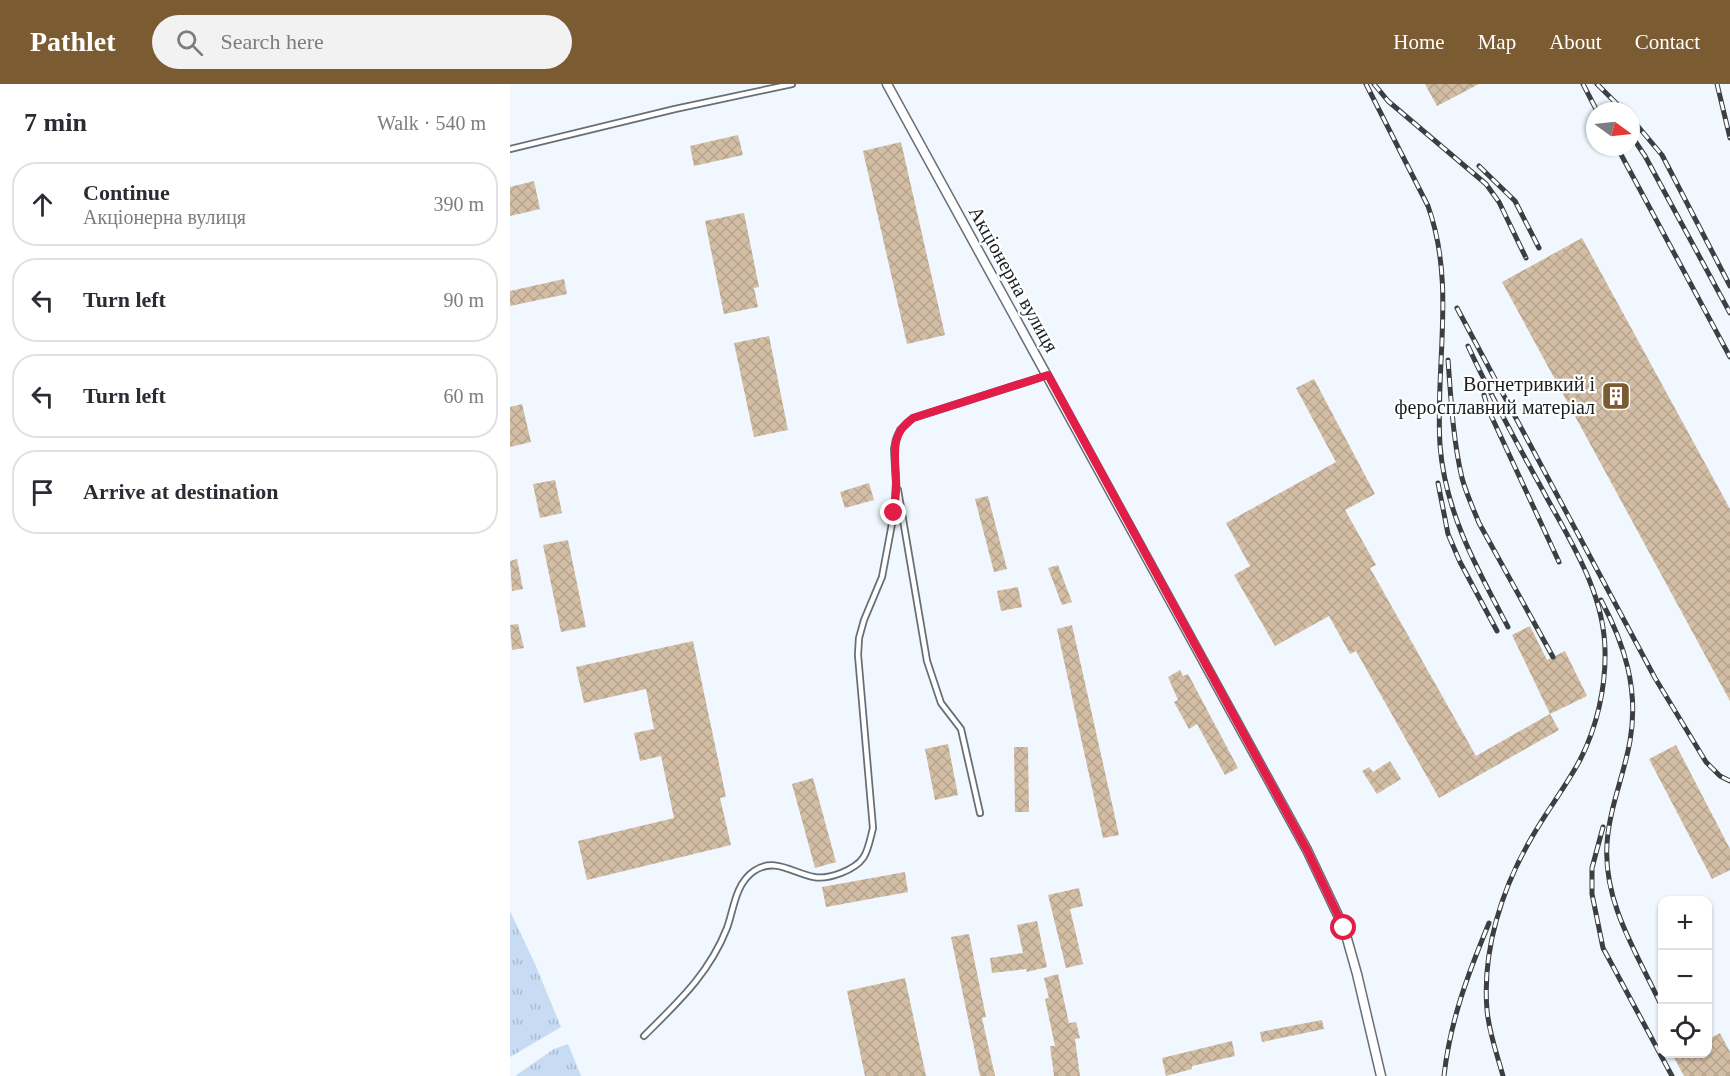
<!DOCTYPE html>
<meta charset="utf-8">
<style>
:root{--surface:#fff;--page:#f2f2f3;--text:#2b2b33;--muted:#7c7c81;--line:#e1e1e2;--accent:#7b5b31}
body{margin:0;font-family:"Times New Roman",serif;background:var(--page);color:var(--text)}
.controls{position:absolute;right:18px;bottom:18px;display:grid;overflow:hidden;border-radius:12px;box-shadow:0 2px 4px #0004}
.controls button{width:54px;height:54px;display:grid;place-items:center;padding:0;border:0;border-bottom:2px solid var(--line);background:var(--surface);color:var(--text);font:30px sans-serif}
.compass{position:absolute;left:1076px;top:18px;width:54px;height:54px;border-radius:50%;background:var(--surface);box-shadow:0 2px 4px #0004;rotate:105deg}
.stop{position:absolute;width:18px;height:18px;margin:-14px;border:4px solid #e11d48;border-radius:50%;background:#fff}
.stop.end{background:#e11d48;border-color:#fff;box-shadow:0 2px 6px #0008}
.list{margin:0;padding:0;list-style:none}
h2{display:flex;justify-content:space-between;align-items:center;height:78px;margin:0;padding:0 24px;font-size:26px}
h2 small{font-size:20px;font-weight:400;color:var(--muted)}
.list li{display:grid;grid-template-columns:39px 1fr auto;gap:18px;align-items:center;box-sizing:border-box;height:84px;margin:0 12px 12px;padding:0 12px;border:2px solid var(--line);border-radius:24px}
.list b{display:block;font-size:22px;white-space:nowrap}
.list p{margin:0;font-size:20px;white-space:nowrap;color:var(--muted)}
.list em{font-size:20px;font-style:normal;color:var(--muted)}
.icon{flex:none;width:33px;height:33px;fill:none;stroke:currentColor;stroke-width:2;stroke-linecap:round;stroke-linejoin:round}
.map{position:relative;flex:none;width:1220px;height:992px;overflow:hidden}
header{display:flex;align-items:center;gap:36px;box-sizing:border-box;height:84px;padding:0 30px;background:var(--accent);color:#fff}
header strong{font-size:28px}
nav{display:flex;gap:33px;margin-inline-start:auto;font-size:21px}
.search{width:420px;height:54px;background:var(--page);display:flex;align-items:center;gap:15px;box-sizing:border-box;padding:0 21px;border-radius:33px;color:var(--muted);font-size:22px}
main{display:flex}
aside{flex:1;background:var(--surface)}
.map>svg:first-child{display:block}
</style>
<header>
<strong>Pathlet</strong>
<div class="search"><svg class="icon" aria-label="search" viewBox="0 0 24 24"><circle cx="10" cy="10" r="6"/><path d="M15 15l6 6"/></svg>Search here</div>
<nav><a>Home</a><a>Map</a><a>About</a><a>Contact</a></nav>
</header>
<main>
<aside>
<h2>7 min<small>Walk · 540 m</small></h2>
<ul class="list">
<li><svg class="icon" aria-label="ahead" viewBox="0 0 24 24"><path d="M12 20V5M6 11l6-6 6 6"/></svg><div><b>Continue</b><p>Акціонерна вулиця</p></div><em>390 m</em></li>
<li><svg class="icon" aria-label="left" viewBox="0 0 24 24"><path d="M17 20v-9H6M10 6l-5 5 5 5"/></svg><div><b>Turn left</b></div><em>90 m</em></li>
<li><svg class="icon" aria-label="left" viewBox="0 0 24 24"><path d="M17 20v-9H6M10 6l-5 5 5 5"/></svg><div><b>Turn left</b></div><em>60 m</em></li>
<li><svg class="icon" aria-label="arrive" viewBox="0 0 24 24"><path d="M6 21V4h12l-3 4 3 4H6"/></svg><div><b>Arrive at destination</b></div></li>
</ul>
</aside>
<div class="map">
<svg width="1220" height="992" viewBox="0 0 1220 992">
<defs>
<pattern id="grass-tufts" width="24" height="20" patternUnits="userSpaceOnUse" patternTransform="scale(1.5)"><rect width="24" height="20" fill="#c7dbf3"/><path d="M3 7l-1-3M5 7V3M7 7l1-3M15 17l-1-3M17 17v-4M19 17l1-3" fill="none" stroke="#aabcd0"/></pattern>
<pattern id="building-cross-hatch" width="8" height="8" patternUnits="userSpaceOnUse" patternTransform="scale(1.5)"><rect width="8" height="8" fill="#d3bea5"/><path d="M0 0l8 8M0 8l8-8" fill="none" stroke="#b5a38e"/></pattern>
</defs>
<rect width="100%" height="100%" fill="#f0f7fe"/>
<path fill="url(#grass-tufts)" d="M 0,827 L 25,880 L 51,943 L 0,973 Z
M 58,960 L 71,992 L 5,992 L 44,965 Z"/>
<path fill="url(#building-cross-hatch)" d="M 915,0 L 969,0 L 927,22 Z
M 228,51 L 233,71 L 184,82 L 180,62 Z
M 391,58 L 435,251 L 397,260 L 353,67 Z
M 24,97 L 30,125 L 0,132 L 0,103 Z
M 234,129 L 249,203 L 244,204 L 248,223 L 214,230 L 195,137 Z
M 1072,154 L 1220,425 L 1220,617 L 992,198 Z
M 54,195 L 57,210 L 0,222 L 0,207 Z
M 259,252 L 278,346 L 244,353 L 224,259 Z
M 804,295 L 865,410 L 835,426 L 866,481 L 860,484 L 966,672 L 1040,630 L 1049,646 L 929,714 L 846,567 L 840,570 L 819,532 L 765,562 L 724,491 L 740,482 L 716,439 L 826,378 L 786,304 Z
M 12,320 L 21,358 L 0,363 L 0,323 Z
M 45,396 L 52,429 L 30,434 L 23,400 Z
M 359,399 L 364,416 L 335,424 L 330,408 Z
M 478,412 L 497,485 L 484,488 L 465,415 Z
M 58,456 L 76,543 L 51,548 L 33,461 Z
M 7,475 L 13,505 L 2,507 L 0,477 Z
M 548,481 L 562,518 L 552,521 L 538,484 Z
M 508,503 L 512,523 L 491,527 L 487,507 Z
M 8,540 L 14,564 L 2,566 L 0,541 Z
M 562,541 L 609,751 L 593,754 L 547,545 Z
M 1020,542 L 1037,576 L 1055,567 L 1077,612 L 1040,630 L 1002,551 Z
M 183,557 L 216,713 L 210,714 L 221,761 L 77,796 L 68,757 L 164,734 L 151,672 L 130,677 L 124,649 L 144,645 L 136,605 L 74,619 L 66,583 Z
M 670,586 L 673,592 L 678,590 L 728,684 L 715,691 L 687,640 L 679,645 L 664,618 L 668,616 L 658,593 Z
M 438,660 L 448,711 L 425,716 L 415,665 Z
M 1166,661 L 1220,765 L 1220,786 L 1202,795 L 1139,675 Z
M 504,663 L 518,663 L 519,728 L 505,728 Z
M 880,677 L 891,695 L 867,710 L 852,687 L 859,683 L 863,688 Z
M 303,694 L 326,778 L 305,784 L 282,700 Z
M 395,788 L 398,808 L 316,823 L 312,803 Z
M 569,804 L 573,822 L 560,825 L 573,880 L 556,884 L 538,811 Z
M 527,837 L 537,883 L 517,888 L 516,885 L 482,889 L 480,874 L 513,869 L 507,841 Z
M 459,850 L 476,933 L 472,934 L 485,992 L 470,992 L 441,853 Z
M 548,890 L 559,939 L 566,938 L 570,954 L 565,955 L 570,992 L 544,992 L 540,962 L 545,962 L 535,915 L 539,914 L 534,894 Z
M 395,894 L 416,992 L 355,992 L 337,907 Z
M 812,936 L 814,945 L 752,958 L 750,948 Z
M 1210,949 L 1220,968 L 1220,992 L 1174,992 L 1164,974 L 1173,969 L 1197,969 L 1197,956 Z
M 722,957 L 725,972 L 682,982 L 682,985 L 656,992 L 652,974 Z"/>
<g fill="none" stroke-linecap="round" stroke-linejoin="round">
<g stroke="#676e76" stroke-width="8">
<path id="service" d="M 0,65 L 165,25 L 282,0
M 388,406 L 417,577 L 431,619 L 451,645 L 470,729
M 134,952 C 168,918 199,890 217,844 C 224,825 225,800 244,787 C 264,773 283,789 304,793 C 313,795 323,792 331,789 C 357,779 357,768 363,744 L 348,571 L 349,554 L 354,536 L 372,493 L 384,429 L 386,399 L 384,365 L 386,355 L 390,346 L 403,334 L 538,291"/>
</g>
<g stroke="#676e76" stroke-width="11">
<path id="minor" d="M 377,0 L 797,766 L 834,844 L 847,890 L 871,992"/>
</g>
<use href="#service" stroke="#fff" stroke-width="4.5"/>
<use href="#minor" stroke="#fff" stroke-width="8"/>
<g stroke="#3b3f42" stroke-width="5">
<path id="rail" d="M 856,0 L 918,122 C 946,200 925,280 930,361 C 935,428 967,485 998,543
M 864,0 L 878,17 L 976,100 L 989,118 L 1016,174
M 1073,0 L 1087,27
M 1087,0 L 1114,27
M 1207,0 L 1220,54
M 1121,34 L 1152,71 L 1220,202
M 1121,51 L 1135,72 L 1220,229
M 1107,63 L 1220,273
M 969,82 L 1005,117 L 1029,164
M 947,224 L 1145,594 L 1196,678 L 1210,692 L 1220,697
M 958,262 C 980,310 1005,356 1031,403 C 1058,454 1094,506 1095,566 C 1096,603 1087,643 1070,676 C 1056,702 1037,727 1022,753 C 992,804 972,866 977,926 C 979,949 987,970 993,992
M 938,276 C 941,315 943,356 952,394 C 956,409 963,424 969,439 L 1043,573
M 974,311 L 978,325 L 1049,478
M 928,399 L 938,450 L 950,478 L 987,547
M 1091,516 C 1115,561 1129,606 1120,657 C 1114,691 1099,725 1097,760 C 1093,819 1128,871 1152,923
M 1093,743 L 1082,784 L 1082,810 L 1093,864 L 1162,992
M 934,992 C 940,937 958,890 979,839"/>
</g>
<use href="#rail" stroke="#fff" stroke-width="3" stroke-dasharray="9" stroke-linecap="butt"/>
</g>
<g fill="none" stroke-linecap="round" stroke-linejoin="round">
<path stroke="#e11d48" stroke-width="8" d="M 384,429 C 385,418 387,406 386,395 C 385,371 380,349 403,334 L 538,291 L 797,766 L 834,844"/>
</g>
<defs>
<g id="building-square" transform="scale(1.5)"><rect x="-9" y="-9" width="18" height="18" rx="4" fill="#7b5b31" stroke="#fff"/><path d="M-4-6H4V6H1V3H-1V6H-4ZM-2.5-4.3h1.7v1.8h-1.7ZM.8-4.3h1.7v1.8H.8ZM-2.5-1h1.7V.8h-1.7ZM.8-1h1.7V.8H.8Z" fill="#fff"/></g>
</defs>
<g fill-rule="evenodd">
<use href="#building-square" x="1106" y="312"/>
</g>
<g text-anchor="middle" stroke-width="4.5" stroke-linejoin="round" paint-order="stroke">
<g font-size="20" fill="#1b1e21" stroke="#fff">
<text transform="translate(504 195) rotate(61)" y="7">Акціонерна вулиця</text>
</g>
<g font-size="20" fill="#1b1e21" stroke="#fff" text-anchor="end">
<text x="1085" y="307">Вогнетривкий і<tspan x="1085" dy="23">феросплавний матеріал</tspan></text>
</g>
</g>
</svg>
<div class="controls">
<button>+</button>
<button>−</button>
<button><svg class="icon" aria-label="locate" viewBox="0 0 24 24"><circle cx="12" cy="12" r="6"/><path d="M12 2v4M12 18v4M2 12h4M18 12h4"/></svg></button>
</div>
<svg class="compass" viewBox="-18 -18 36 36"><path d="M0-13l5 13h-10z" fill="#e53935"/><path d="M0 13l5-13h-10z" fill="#7c7c81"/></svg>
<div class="stop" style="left:834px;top:844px"></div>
<div class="stop end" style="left:384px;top:429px"></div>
</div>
</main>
